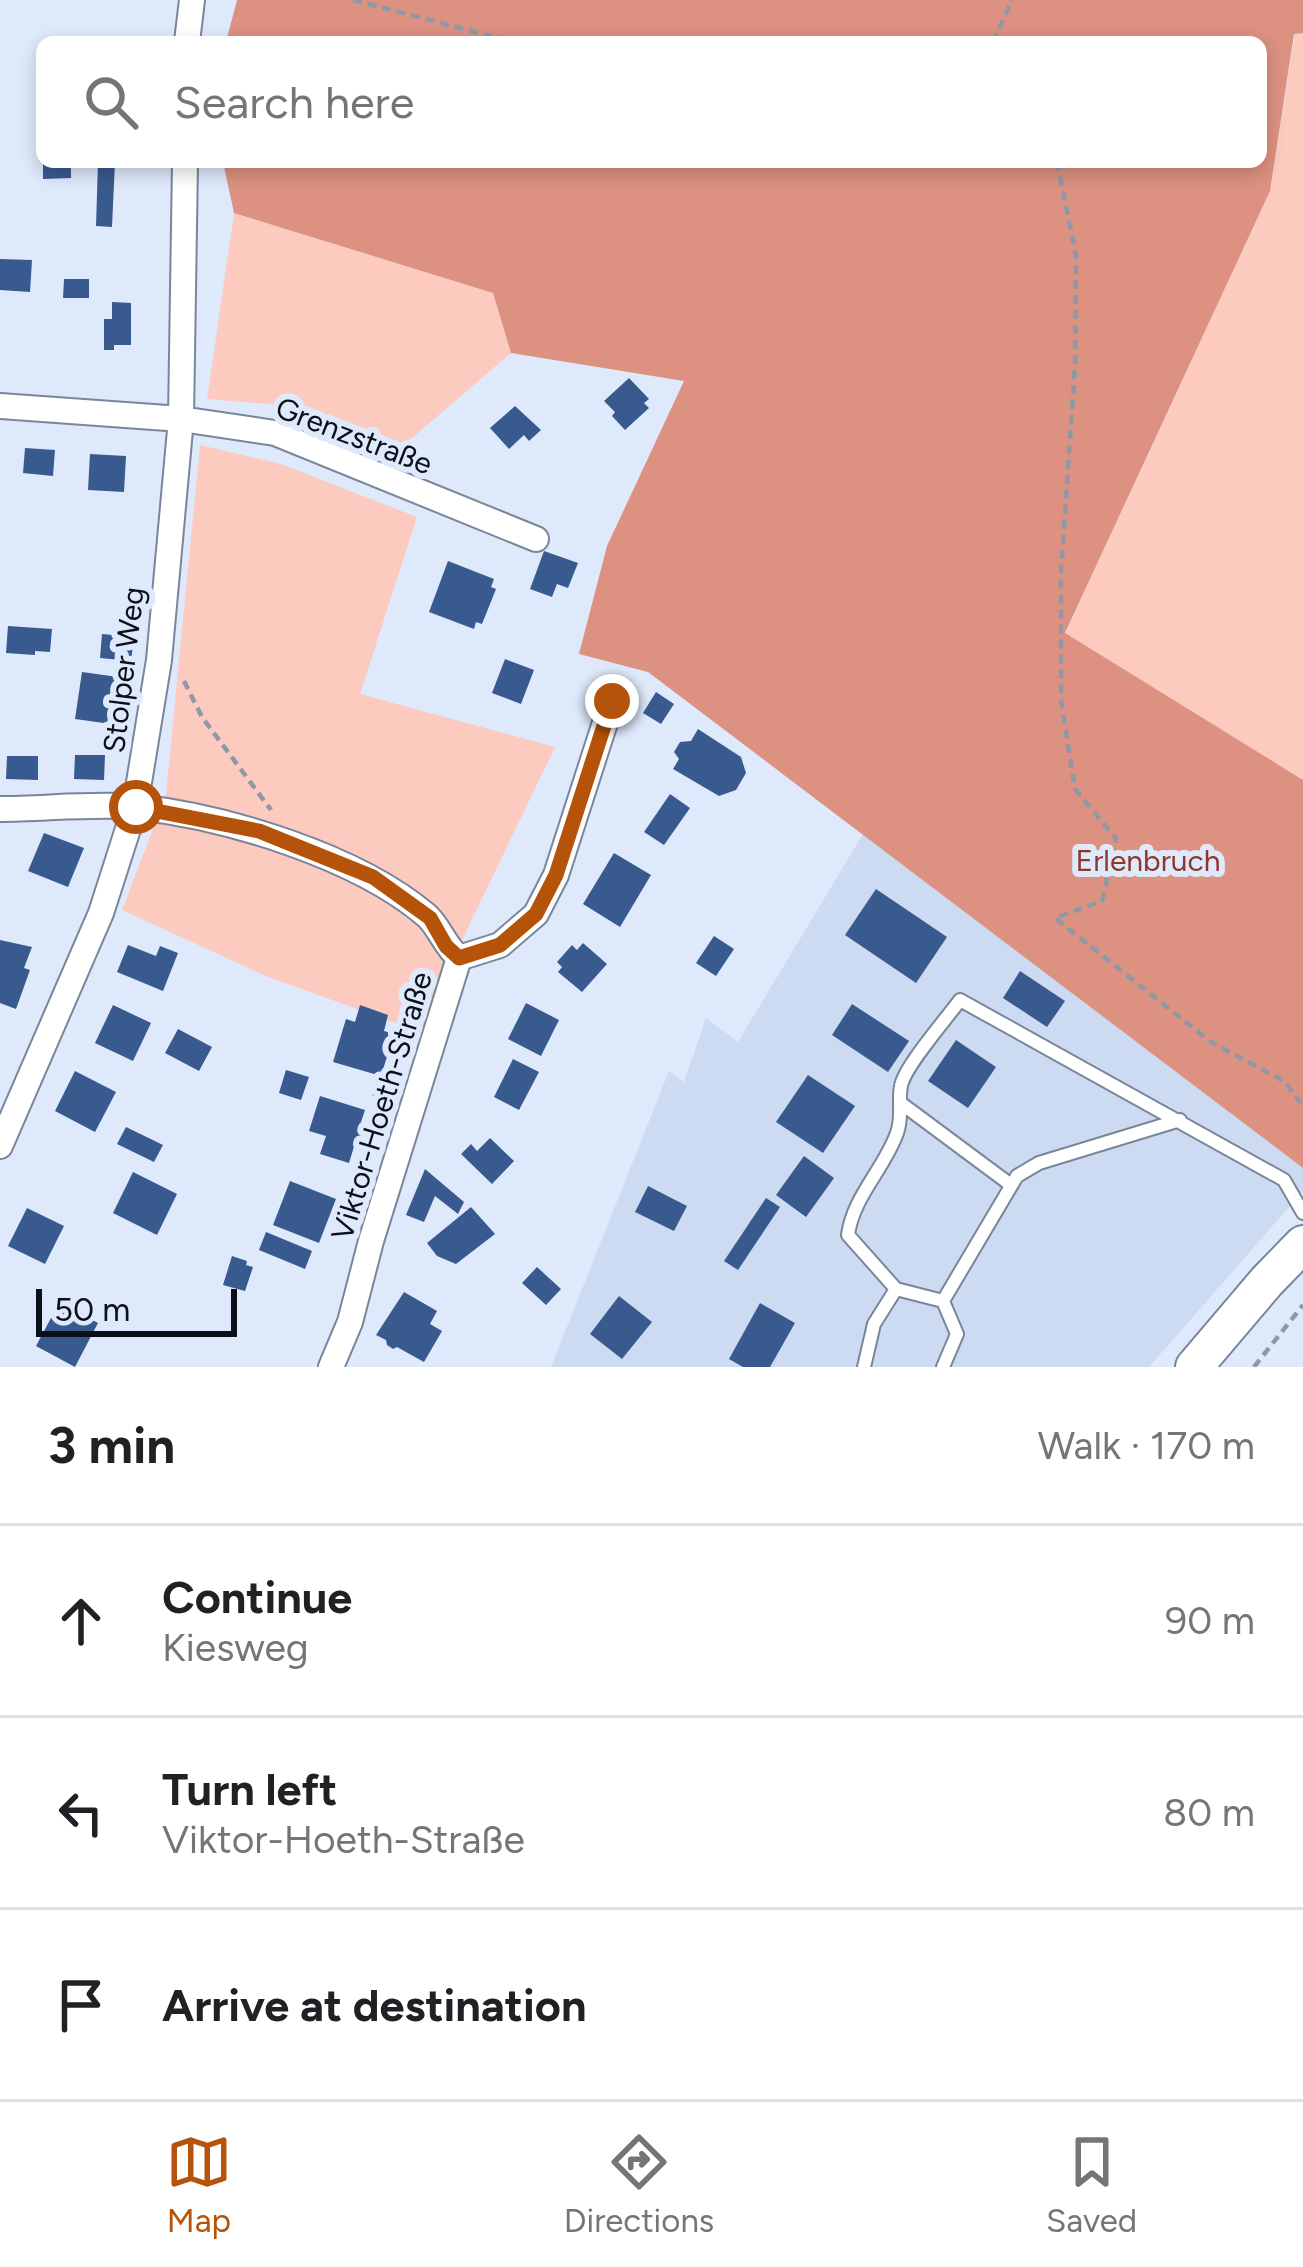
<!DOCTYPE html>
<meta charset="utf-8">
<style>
:root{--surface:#fff;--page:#f2f2f2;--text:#202124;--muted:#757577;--line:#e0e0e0;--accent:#b45309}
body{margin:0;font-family:Figtree,sans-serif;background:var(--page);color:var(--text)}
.scale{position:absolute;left:36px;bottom:30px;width:201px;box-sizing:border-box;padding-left:12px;border:6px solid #0b0f17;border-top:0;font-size:33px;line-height:42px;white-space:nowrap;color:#0b0f17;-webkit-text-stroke:9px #dee9fb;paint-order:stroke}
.stop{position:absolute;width:36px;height:36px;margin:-27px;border:9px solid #b45309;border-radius:50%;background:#fff}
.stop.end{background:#b45309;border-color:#fff;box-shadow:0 3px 12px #0008}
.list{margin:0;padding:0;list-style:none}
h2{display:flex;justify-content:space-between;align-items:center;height:156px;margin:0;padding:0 48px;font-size:51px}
h2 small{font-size:39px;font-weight:400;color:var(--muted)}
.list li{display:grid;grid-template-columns:78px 1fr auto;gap:36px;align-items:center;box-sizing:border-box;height:192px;padding:0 48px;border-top:3px solid var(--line)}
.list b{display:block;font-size:45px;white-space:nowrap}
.list p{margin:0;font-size:39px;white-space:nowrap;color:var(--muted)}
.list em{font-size:39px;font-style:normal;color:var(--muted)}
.icon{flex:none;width:66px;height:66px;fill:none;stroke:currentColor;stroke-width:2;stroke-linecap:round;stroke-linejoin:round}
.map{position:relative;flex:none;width:1303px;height:1367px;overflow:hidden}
.search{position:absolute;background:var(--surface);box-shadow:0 6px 18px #0003;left:36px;right:36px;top:36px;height:132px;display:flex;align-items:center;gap:30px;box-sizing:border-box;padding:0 42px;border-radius:18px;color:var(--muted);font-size:45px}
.sheet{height:732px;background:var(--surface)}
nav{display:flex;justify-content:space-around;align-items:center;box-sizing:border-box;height:168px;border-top:3px solid var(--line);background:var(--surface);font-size:33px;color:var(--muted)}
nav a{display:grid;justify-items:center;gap:6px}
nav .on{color:var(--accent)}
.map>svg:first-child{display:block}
</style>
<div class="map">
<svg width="1303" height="1367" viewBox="0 0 1303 1367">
<rect width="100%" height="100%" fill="#dee9fb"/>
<path fill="#ccdbf1" d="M 863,834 L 1303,1168 L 1303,1191 L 1149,1367 L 551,1367 L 669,1071 L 684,1082 L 706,1018 L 738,1042 Z"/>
<path fill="#fdcac0" d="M 1295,33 L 1303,33 L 1303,780 L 1065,634 L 1270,191 Z
M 234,213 L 493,293 L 511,353 L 405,444 L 281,405 L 207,399 Z
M 200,445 L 281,464 L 417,517 L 360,694 L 555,747 L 463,938 L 426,1034 L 266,976 L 122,910 L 166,795 Z"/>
<path fill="#dc9181" d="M 237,0 L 1303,0 L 1303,33 L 1294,34 L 1270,191 L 1065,633 L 1303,780 L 1303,1168 L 648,672 L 579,654 L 607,546 L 684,381 L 511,353 L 493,293 L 234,213 L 223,162 L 1261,162 L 1261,42 L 226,42 Z"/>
<path fill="#395a8f" d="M 43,162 L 71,162 L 71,178 L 43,179 Z
M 98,162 L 115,162 L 112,227 L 96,226 Z
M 0,259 L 32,260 L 30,292 L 0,290 Z
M 64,279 L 89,279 L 89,298 L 63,298 Z
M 112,302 L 131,303 L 131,345 L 114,345 L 114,350 L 104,350 L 104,319 L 112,319 Z
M 629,378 L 649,399 L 644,403 L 649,408 L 625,430 L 612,416 L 615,412 L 604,401 Z
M 515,406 L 541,430 L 529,441 L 524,435 L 509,449 L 490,428 Z
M 25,448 L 55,450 L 53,476 L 23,473 Z
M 90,454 L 126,456 L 124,492 L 88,490 Z
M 544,551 L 578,563 L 568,588 L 557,584 L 552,597 L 530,589 Z
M 448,561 L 494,579 L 491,587 L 496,589 L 482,624 L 476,622 L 474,629 L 429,612 Z
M 8,626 L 52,629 L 50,652 L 35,651 L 35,655 L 6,653 Z
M 102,634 L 134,637 L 131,661 L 100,658 Z
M 505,659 L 534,670 L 521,704 L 492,693 Z
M 82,672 L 125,678 L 121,702 L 127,703 L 125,713 L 120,712 L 118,725 L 75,719 Z
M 656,692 L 674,704 L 661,724 L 643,713 Z
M 698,729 L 741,757 L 746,773 L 736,790 L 719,796 L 673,769 L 679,759 L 674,752 L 680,742 L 691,741 Z
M 75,755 L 105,755 L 104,780 L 74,779 Z
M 7,756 L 38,756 L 38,780 L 6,779 Z
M 670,794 L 690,808 L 664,845 L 644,832 Z
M 44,833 L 84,848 L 68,887 L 28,871 Z
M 614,853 L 651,875 L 620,927 L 583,904 Z
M 876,889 L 947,937 L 916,983 L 845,935 Z
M 714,936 L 734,949 L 716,976 L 696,963 Z
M 0,940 L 32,947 L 24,968 L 30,970 L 16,1009 L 0,1003 Z
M 583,943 L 607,964 L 582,992 L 558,972 L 562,967 L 557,962 L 572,945 L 577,950 Z
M 128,945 L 156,956 L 160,946 L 178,953 L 163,991 L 117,972 Z
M 1020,971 L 1065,1001 L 1047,1027 L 1003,998 Z
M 526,1003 L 559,1020 L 541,1056 L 508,1039 Z
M 852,1004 L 909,1041 L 888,1072 L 832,1035 Z
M 113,1005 L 151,1023 L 133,1061 L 95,1043 Z
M 360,1005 L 388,1015 L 384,1031 L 394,1034 L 381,1076 L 333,1062 L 346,1019 L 355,1022 Z
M 178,1029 L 212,1047 L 199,1071 L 165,1053 Z
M 956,1040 L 996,1067 L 968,1108 L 928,1081 Z
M 513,1059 L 539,1072 L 519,1110 L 494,1097 Z
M 286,1070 L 309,1077 L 301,1100 L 279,1093 Z
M 75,1071 L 116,1092 L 95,1132 L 55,1111 Z
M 808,1075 L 855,1106 L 823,1153 L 776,1122 Z
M 378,1078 L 402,1087 L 397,1103 L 372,1095 Z
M 320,1096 L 365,1110 L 360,1125 L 365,1126 L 361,1141 L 356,1140 L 349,1163 L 320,1154 L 326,1136 L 309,1131 Z
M 126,1127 L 163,1145 L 154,1162 L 117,1144 Z
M 490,1138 L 514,1161 L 492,1184 L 461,1154 L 471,1144 L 477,1151 Z
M 804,1156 L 834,1178 L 806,1217 L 776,1195 Z
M 425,1169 L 464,1202 L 458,1214 L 435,1196 L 424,1222 L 406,1215 Z
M 133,1172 L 177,1194 L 157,1235 L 113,1213 Z
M 290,1181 L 336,1199 L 319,1243 L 273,1225 Z
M 648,1186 L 687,1206 L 674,1231 L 635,1212 Z
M 766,1198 L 780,1207 L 738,1270 L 724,1261 Z
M 471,1207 L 495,1234 L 456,1264 L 437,1256 L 427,1243 Z
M 27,1208 L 64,1226 L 45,1264 L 8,1246 Z
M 266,1232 L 312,1251 L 305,1269 L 259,1250 Z
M 232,1256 L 247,1261 L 246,1265 L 253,1267 L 245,1291 L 223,1285 Z
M 537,1267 L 561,1289 L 546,1305 L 522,1283 Z
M 404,1292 L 437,1311 L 430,1324 L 442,1331 L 424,1362 L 397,1347 L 393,1349 L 387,1345 L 386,1340 L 376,1335 Z
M 619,1296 L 652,1322 L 622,1359 L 590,1334 Z
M 59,1303 L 98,1323 L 75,1367 L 36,1346 Z
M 760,1303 L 795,1323 L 770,1367 L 743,1367 L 729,1359 Z"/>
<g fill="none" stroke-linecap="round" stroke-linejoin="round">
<g stroke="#79869a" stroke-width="16">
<path id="service" d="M 902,1104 L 1011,1185
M 896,1289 L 848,1235 C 853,1197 884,1169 897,1133 C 903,1117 898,1101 901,1086 C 904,1067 947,1018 960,1000 L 1284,1180 L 1303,1213
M 943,1301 L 1017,1176 L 1039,1163 L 1180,1120
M 943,1301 L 957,1334 L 943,1367
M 864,1367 L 874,1324 L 896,1289 L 943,1301"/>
</g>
<g stroke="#79869a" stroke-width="28">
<path id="minor" d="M 187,42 L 192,0
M 0,406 L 181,419 L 275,433 L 536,539
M 0,809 C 42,809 97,803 137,807 C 227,817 356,856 426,915 C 439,926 444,945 459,958
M 0,1146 L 101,913 L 135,807 L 159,660 L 181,419 L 185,162
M 331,1367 L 350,1322 L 371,1241 L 459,958 L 500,945 L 536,914 L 556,875 L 612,701"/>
</g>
<g stroke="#79869a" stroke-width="40">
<path id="secondary" d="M 1194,1367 L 1267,1281 L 1303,1244"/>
</g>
<path stroke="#9098a6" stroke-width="4.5" stroke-dasharray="9 6" stroke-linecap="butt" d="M 353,0 L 495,37 L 527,42
M 993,42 L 1012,0
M 1057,162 L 1076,255 L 1075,366 L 1061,573 L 1061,700 L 1075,789 L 1116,839 L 1102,901 L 1055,918 L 1211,1042 L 1284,1081 L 1303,1106
M 184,681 L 202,717 L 271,810
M 1254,1367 L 1303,1305"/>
<use href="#service" stroke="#fff" stroke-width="12"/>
<use href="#minor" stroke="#fff" stroke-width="24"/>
<use href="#secondary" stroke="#fff" stroke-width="36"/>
</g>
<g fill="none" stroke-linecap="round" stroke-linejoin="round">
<path stroke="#b45309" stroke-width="15" d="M 136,807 L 259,831 L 373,877 L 430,918 L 446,946 L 459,958 L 500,945 L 536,914 L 556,875 L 612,701"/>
</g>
<g text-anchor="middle" stroke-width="12" stroke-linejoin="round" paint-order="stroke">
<g font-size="30" fill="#0b0f17" stroke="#dee9fb">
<text transform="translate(354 436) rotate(21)" y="10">Grenzstraße</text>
<text transform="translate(124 670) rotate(-83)" y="10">Stolper Weg</text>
<text transform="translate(382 1106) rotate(-73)" y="10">Viktor-Hoeth-Straße</text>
</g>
<g font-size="30" fill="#8f3626" stroke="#dee9fb">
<text x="1148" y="871">Erlenbruch</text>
</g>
</g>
</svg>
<div class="scale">50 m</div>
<div class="stop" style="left:136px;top:807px"></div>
<div class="stop end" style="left:612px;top:701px"></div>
<div class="search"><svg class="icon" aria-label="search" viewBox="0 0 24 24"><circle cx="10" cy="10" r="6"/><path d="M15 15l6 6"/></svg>Search here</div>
</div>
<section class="sheet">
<h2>3 min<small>Walk · 170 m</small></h2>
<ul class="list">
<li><svg class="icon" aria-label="ahead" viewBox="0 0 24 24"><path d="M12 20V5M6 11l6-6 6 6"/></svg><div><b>Continue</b><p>Kiesweg</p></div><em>90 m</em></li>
<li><svg class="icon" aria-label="left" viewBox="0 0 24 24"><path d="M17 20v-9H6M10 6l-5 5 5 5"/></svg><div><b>Turn left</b><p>Viktor-Hoeth-Straße</p></div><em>80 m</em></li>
<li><svg class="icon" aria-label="arrive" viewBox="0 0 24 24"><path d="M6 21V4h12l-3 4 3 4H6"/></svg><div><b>Arrive at destination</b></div></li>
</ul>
</section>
<nav>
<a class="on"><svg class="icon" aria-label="map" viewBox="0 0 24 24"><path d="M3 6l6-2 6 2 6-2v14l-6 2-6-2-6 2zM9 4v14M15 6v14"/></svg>Map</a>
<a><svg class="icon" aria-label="directions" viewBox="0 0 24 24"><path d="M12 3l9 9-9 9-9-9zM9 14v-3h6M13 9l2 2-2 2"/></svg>Directions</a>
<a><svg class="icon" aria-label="saved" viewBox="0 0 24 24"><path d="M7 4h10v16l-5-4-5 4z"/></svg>Saved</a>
</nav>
